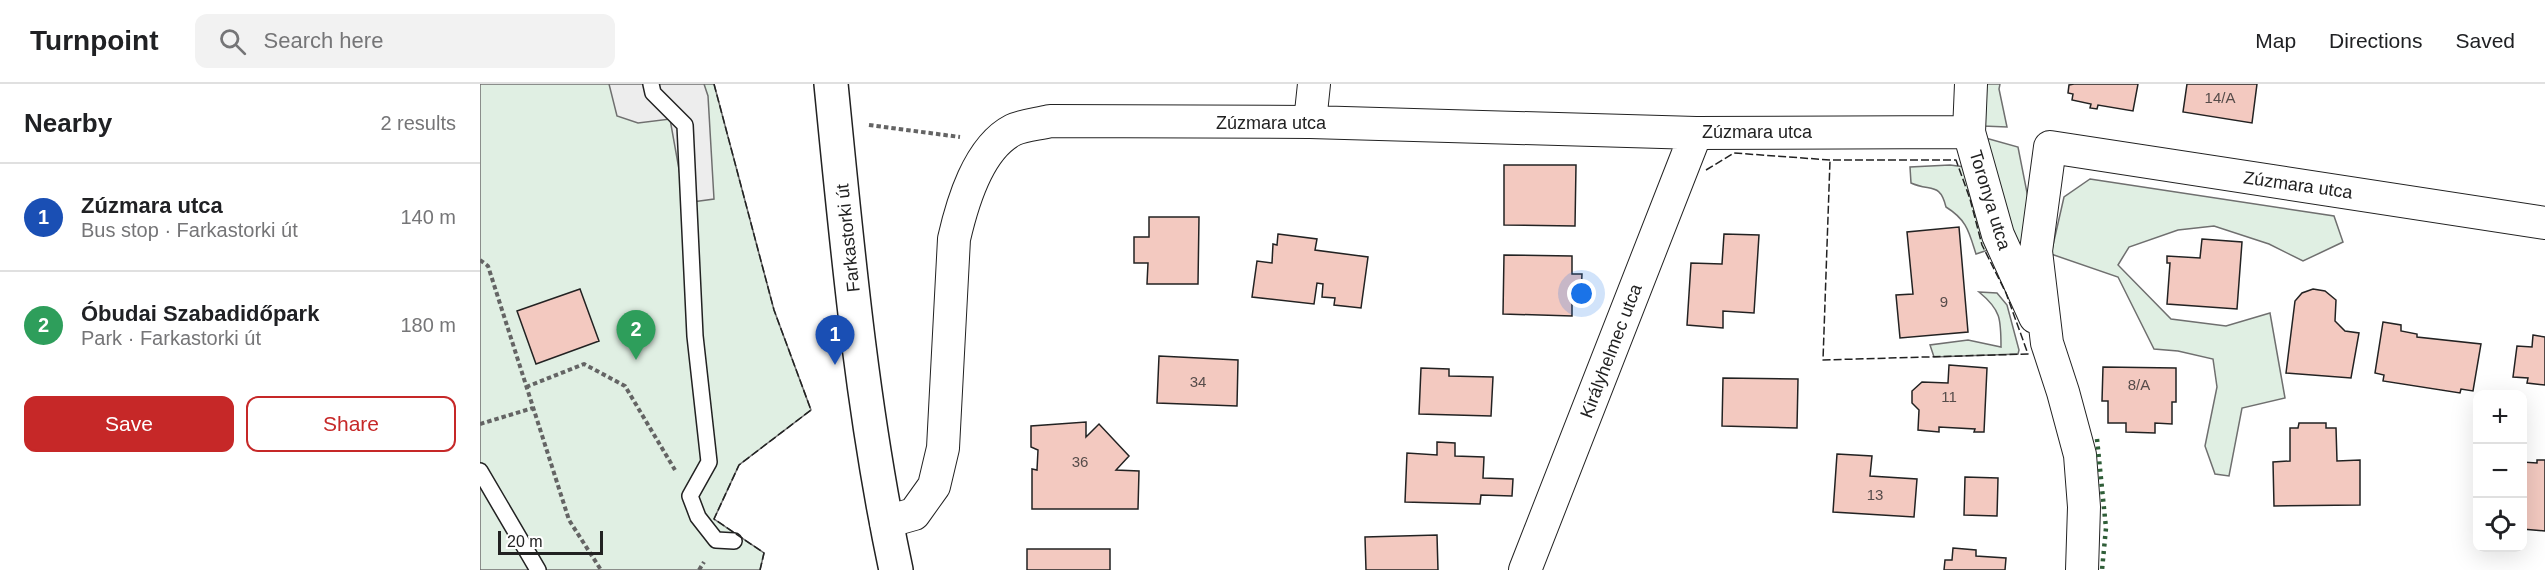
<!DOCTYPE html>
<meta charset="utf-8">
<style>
:root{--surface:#fff;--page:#f2f2f2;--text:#202124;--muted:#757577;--line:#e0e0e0;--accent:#c62828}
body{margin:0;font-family:Helvetica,sans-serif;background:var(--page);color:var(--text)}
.controls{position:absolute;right:18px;bottom:18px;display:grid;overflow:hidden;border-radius:12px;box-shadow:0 6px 24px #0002}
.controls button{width:54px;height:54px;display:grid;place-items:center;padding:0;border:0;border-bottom:2px solid var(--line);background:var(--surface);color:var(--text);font:30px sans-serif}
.scale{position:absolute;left:18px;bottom:15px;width:105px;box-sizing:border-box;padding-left:6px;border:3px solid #222;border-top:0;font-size:16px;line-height:21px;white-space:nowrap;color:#222;-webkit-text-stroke:4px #fff;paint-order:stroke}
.you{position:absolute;left:1102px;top:210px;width:21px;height:21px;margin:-15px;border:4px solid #fff;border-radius:50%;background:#1a73e8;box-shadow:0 0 0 9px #1a73e833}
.badge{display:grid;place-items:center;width:39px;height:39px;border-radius:50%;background:var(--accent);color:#fff;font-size:20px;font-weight:700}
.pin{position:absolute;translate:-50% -50px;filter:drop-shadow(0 2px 3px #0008)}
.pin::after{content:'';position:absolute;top:32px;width:21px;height:18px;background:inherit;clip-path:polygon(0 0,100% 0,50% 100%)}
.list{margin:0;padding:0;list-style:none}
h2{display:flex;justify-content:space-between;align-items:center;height:78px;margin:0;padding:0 24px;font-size:26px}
h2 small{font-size:20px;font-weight:400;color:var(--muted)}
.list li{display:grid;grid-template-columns:39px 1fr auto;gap:18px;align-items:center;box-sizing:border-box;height:108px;padding:0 24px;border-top:2px solid var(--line)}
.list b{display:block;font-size:22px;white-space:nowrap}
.list p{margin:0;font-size:20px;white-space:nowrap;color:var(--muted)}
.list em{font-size:20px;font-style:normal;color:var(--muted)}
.actions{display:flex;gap:12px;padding:18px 24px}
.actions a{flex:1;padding:14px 0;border:2px solid var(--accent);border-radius:12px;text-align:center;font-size:21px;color:var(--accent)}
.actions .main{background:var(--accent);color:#fff}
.icon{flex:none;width:33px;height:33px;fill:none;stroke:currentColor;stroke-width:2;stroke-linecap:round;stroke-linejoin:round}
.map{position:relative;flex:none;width:2065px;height:486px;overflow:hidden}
header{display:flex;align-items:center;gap:36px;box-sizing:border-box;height:84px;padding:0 30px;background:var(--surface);border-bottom:2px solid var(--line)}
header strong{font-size:28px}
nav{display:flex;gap:33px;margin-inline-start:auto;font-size:21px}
.search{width:420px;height:54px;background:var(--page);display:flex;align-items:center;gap:15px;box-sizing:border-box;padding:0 21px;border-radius:12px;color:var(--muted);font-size:22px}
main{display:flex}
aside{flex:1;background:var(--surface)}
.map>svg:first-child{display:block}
</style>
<header>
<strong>Turnpoint</strong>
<div class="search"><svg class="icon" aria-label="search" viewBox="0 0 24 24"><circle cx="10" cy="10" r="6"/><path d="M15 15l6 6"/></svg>Search here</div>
<nav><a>Map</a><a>Directions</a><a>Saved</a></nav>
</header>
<main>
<aside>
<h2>Nearby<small>2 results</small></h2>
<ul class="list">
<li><span class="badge" style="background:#1a4fb4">1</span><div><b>Zúzmara utca</b><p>Bus stop · Farkastorki út</p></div><em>140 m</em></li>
<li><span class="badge" style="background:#2e9e5b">2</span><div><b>Óbudai Szabadidőpark</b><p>Park · Farkastorki út</p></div><em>180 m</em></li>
</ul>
<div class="actions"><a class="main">Save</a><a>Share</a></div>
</aside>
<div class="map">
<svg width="2065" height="486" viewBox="0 0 2065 486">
<rect width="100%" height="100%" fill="#fff"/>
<path fill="#e0efe3" stroke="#6f6f6f" stroke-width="1.5" d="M 0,0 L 234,0 L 294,226 L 331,326 L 259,381 L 234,435 L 284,469 L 280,486 L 0,486 Z
M 1499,0 L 1520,0 L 1519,5 L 1527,43 L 1503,42 Z
M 1502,53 L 1538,63 L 1552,134 L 1545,184 Z
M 1470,81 L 1485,83 L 1511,165 L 1496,170 C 1489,148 1487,136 1466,123 C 1460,98 1451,108 1431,99 L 1430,83 Z
M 1610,95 L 1854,132 L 1863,158 L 1823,177 L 1789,160 L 1734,142 L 1698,146 L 1649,163 L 1638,181 L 1691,235 L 1746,242 L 1790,229 L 1805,314 L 1762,324 L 1749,392 L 1735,390 L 1725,362 L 1737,303 L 1733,275 L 1698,267 L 1674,265 L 1638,193 L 1571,170 L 1584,113 Z
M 1499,208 L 1517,209 L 1527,221 L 1539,266 L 1538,270 L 1454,273 L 1450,261 L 1488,256 L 1521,263 C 1521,235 1521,226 1499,208 Z"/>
<path fill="#ededed" stroke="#6f6f6f" stroke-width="1.5" d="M 129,0 L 224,0 L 228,12 L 234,115 L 205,119 L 190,35 L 158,39 L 137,32 Z"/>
<path fill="#f3c9c0" stroke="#222" stroke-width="1.5" d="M 1594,0 L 1658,0 L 1653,27 L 1618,21 L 1617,25 L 1610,24 L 1611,20 L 1592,16 L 1593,10 L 1588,9 L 1589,1 Z
M 1707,0 L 1777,0 L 1772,39 L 1703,28 Z
M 1024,81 L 1096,81 L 1095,142 L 1024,141 Z
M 669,133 L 719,133 L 718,200 L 667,200 L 668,179 L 654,179 L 654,153 L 669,153 Z
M 1479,143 L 1488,248 L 1420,254 L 1416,211 L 1433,210 L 1427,148 Z
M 798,150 L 837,155 L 835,166 L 888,173 L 881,224 L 854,221 L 855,214 L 842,213 L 843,200 L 837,199 L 834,220 L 772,213 L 777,177 L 792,179 L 793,160 L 797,161 Z
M 1244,150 L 1279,151 L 1274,229 L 1243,227 L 1243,244 L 1207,241 L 1211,179 L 1242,180 Z
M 1722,155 L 1762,158 L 1757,225 L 1687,220 L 1690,179 L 1687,179 L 1687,172 L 1720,174 Z
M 1024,171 L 1092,172 L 1092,190 L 1102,190 L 1101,211 L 1092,211 L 1092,232 L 1023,230 Z
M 100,205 L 119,257 L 56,280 L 37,227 Z
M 1833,205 L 1845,207 L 1856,216 L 1855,237 L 1865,247 L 1879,249 L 1871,294 L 1806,289 L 1815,217 L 1822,209 Z
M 1903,238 L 1921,241 L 1921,247 L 1937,250 L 1937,253 L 2001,260 L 1993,307 L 1981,305 L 1980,309 L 1903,297 L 1904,291 L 1895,289 Z
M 2053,251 L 2065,253 L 2065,301 L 2047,299 L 2048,294 L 2033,293 L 2037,262 L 2052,263 Z
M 679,272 L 758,276 L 757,322 L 677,319 Z
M 1469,281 L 1507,284 L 1504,348 L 1494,348 L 1495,345 L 1459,343 L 1459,348 L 1438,346 L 1439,326 L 1432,319 L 1432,307 L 1442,298 L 1468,299 Z
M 1623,283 L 1696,284 L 1696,318 L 1692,318 L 1692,340 L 1675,339 L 1675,349 L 1646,348 L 1646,339 L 1628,339 L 1628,317 L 1622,317 Z
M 941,284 L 969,285 L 969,292 L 1013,293 L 1011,332 L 939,330 Z
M 1243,294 L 1318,295 L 1317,344 L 1242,342 Z
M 606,338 L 606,353 L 619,340 L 649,372 L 636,386 L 659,387 L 658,425 L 552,425 L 552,385 L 557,386 L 558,366 L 551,363 L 551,342 Z
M 1819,339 L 1846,339 L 1846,344 L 1856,344 L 1857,377 L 1880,376 L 1880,421 L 1794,422 L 1793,378 L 1810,377 L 1810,344 L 1818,344 Z
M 957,358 L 975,359 L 975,372 L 1004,373 L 1003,394 L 1033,395 L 1032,412 L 1001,411 L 1000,420 L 925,418 L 927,369 L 957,371 Z
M 1357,370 L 1392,372 L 1390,392 L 1437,395 L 1434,433 L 1353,428 Z
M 2057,376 L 2065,376 L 2065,447 L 2042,445 L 2042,378 L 2057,379 Z
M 1485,393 L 1518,394 L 1517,432 L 1484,431 Z
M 957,451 L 958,486 L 886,486 L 885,453 Z
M 1473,464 L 1496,466 L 1496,472 L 1526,474 L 1525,486 L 1464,486 L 1465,476 L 1472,476 Z
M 547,465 L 630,465 L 630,486 L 547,486 Z"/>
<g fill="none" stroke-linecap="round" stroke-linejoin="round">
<g stroke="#222" stroke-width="18">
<path id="service" d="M 171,0 L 173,9 L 205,41 L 215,252 L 229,378 L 210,412 L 218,433 L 236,456 L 254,457
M 0,387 L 58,486"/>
</g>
<g stroke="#222" stroke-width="34">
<path id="minor" d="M 1491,0 L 1489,48 L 1518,151 L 1555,233
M 830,38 L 834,0
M 406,438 L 434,430 L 454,402 L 463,364 L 474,155 C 482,120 498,64 533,46 C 543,41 559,40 570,37 L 830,38 L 1216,49 L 1489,48
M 1045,486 L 1216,49
M 1602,486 L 1604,423 L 1600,371 L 1583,308 L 1567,259 L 1556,167 L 1570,63 L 2065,139"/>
</g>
<g stroke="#222" stroke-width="36">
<path id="tertiary" d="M 351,0 C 367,162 382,327 416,486"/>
</g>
<path stroke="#646464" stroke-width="4" stroke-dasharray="4.5 3" stroke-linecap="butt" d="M 389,41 L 480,53
M 0,176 L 8,182 L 89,436 L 121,486
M 46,303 L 104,280 L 145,302 L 195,386
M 0,340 L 53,324
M 219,486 L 224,478"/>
<use href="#service" stroke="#fff" stroke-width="15"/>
<use href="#minor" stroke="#fff" stroke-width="32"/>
<use href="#tertiary" stroke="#fff" stroke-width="33"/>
<path stroke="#2f5e38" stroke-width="4.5" stroke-dasharray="3 4.5" stroke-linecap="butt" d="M 1617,355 L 1626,444 L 1622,486"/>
<path stroke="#222" stroke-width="1.5" stroke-dasharray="8 3" stroke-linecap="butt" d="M 234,0 L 294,226 L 331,326 L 259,381 L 234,435 L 284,469 L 280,486
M 1226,86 L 1254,69 L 1350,76 L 1476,76 L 1490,115 L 1502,161 L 1526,209 L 1548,270 L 1343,276 L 1350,76"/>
</g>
<g text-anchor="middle" stroke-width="4.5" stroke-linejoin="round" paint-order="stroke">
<g font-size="15" fill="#564c4a">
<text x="1740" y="19">14/A</text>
<text x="1464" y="223">9</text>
<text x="718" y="303">34</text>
<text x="1659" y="306">8/A</text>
<text x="1469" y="318">11</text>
<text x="600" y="383">36</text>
<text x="1395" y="416">13</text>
</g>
<g font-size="18" fill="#222" stroke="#fff">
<text x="791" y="45">Zúzmara utca</text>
<text x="1277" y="54">Zúzmara utca</text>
<text transform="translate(1818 101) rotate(8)" y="6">Zúzmara utca</text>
<text transform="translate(1510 116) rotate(73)" y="6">Toronya utca</text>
<text transform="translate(368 154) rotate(-96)" y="6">Farkastorki út</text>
<text transform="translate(1131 267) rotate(-69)" y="6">Királyhelmec utca</text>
</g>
</g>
</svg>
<div class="controls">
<button>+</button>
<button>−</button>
<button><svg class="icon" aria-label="locate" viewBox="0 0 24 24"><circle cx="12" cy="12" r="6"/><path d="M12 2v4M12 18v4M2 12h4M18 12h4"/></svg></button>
</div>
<div class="scale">20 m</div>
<div class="you"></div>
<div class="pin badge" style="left:355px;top:281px;background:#1a4fb4">1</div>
<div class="pin badge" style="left:156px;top:276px;background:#2e9e5b">2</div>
</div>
</main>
